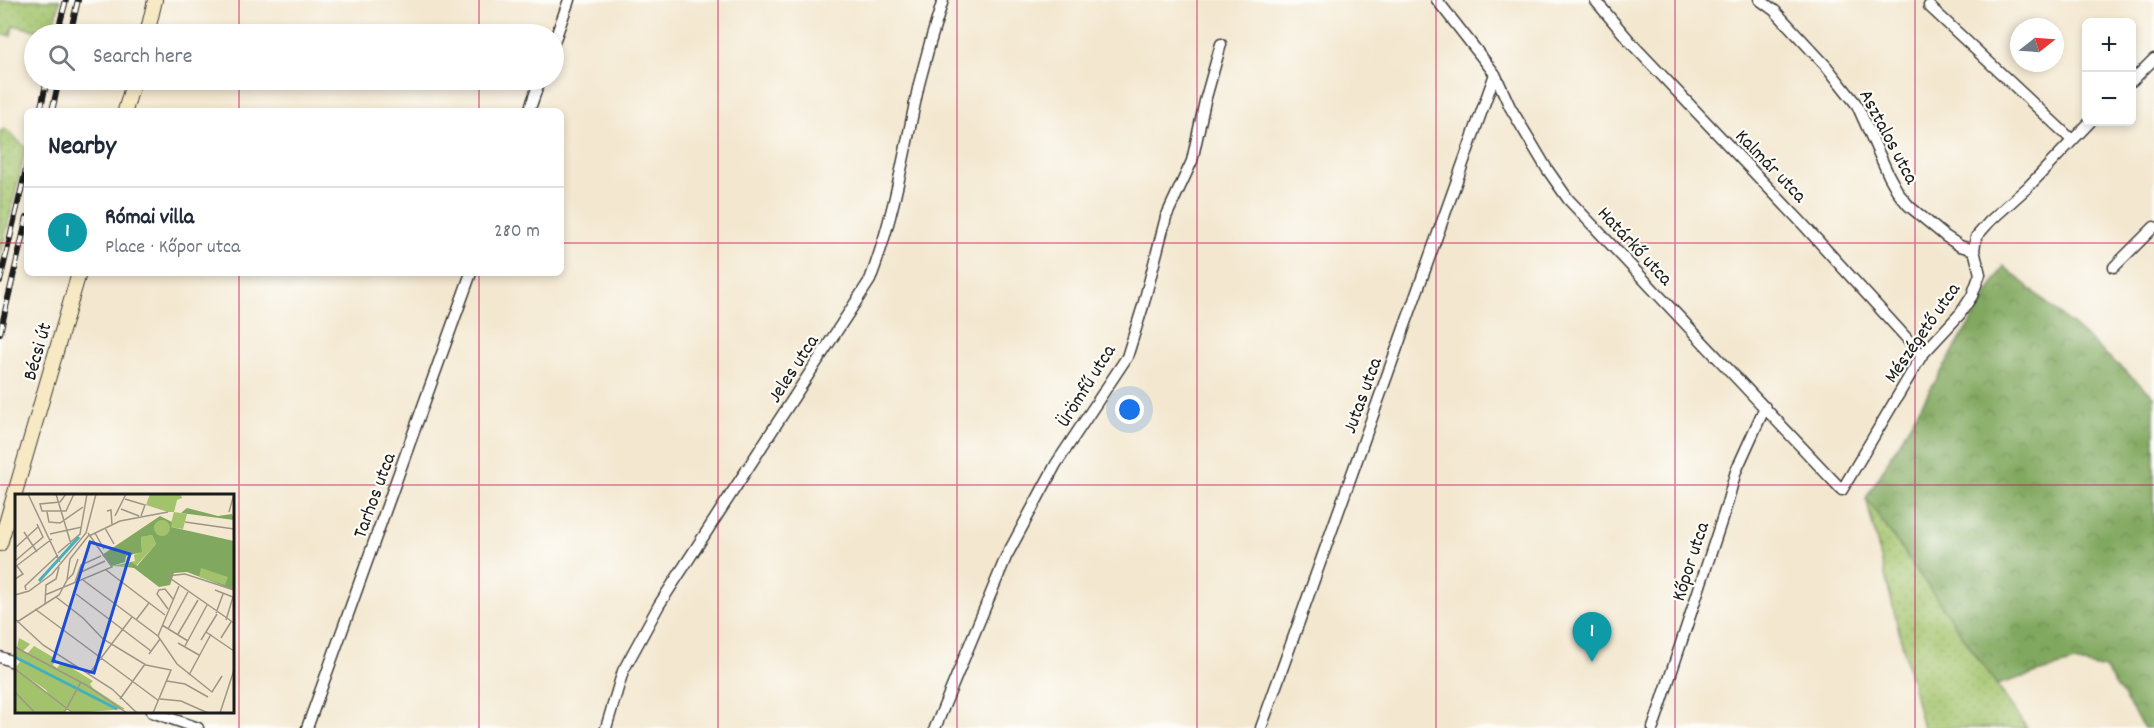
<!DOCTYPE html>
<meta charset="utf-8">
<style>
:root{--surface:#fff;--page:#f6f6f7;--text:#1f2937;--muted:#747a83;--line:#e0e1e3;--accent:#ea580c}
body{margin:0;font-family:Dekko,sans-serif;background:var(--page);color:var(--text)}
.controls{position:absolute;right:18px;top:18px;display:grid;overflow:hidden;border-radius:9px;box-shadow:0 3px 9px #0003}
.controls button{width:54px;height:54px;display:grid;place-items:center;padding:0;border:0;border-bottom:2px solid var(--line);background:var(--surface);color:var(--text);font:30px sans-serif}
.compass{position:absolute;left:2010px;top:18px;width:54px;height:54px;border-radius:50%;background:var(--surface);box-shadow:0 3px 9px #0003;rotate:73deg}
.you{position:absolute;left:1130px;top:410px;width:21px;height:21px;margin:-15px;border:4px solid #fff;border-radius:50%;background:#1a73e8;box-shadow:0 0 0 9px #1a73e833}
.badge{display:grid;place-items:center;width:39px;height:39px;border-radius:50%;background:var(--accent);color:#fff;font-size:20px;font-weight:700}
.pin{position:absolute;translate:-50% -50px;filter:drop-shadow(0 2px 3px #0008)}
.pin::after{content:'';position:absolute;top:32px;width:21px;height:18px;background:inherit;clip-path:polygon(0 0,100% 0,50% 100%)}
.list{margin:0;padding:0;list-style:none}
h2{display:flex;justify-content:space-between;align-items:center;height:78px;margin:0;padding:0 24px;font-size:26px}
h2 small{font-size:20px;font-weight:400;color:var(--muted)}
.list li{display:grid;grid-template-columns:39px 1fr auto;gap:18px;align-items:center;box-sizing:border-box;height:90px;padding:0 24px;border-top:2px solid var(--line)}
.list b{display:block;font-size:22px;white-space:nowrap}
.list p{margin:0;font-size:20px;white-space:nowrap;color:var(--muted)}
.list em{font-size:20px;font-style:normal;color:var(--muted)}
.icon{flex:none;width:33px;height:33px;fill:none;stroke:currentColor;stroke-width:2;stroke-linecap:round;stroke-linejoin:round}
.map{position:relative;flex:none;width:2154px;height:728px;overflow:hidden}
.search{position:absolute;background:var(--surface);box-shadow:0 3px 9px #0003;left:24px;top:24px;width:540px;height:66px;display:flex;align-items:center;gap:15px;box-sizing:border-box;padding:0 21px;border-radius:33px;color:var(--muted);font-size:22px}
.panel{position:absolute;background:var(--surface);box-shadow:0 3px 9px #0003;left:24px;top:108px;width:540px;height:168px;border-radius:9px}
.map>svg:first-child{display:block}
</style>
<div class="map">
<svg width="2154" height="728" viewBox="0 0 2154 728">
<defs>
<pattern id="grass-dots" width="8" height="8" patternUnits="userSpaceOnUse" patternTransform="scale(1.5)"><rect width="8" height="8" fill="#a2c26b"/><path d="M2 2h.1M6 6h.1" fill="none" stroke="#8ba65c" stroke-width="1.8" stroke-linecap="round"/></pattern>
<pattern id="forest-crowns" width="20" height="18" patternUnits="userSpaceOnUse" patternTransform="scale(1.5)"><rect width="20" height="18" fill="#81a85f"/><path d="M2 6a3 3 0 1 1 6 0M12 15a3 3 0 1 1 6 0" fill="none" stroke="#69884e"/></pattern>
</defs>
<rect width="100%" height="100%" fill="#fdfcf7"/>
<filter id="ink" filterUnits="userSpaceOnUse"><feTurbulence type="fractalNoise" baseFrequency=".0167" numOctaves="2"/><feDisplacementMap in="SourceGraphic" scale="12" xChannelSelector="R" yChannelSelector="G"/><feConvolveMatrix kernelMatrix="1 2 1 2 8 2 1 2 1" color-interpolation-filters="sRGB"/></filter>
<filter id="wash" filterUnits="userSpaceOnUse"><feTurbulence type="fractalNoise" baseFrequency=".008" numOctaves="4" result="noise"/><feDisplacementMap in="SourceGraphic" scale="24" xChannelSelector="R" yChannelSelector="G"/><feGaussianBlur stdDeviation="1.35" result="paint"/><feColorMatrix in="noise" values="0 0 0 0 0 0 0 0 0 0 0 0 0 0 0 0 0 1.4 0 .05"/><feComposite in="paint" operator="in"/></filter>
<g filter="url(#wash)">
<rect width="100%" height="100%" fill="#f3e7cf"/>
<path fill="url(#grass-dots)" stroke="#5f6f44" stroke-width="1.5" d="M 0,0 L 60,0 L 52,34 L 13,25 L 11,36 L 0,34 Z
M 5,129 L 26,148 L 0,258 L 0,131 Z
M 1866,498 L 2027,728 L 1923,728 Z"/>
<path fill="url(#forest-crowns)" stroke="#4e623e" stroke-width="1.5" d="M 2004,266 L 2154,396 L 2154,728 L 2144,728 L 2105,669 L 2074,662 L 1997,685 L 1866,498 Z"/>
</g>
<g filter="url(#ink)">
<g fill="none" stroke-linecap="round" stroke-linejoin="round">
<g stroke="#3c3a37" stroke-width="13">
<path id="street" d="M 1437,0 L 1495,74 L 1510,107 L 1547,169 L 1568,199 L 1842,490 L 1922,355 L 1960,314 L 1972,296 L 1980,274 L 1974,250 L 1976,237 L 1990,221 L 2028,187 L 2090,122
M 1595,0 L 1633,45 L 1801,222 L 1922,355
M 1760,0 L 1775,11 L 1827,67 L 1857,105 L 1889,176 L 1899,194 L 1909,206 L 1945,236 L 1960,246 L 1974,250
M 1929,6 L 2072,140
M 554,42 L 569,0
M 2132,81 L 2154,59
M 529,111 L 540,80
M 2114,267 L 2154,227
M 0,657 L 16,663
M 152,712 L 198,728
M 307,728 L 471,273
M 606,728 L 623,671 L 659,605 L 870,280 C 894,217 905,149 919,84 C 926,56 934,28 943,0
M 935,728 L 1006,557 L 1056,464 L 1127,357 L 1143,306 L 1166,217 L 1192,161 L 1205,101 L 1221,44
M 1261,728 L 1495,74
M 1653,728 L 1726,507 L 1736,471 L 1765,407"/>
</g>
<g stroke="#3c3a37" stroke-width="16">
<path id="secondary" d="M 147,34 L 155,0
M 125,111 L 134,80
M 0,544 L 79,273"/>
</g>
<use href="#street" stroke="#fff" stroke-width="10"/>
<use href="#secondary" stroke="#f7e9c3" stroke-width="14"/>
<g stroke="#1c1c1c" stroke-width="6">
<path id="rail" d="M 57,34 L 66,0
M 70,34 L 78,0
M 40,111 L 47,80
M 52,111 L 59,80
M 0,281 L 27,165
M 0,333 L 27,217"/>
</g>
<use href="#rail" stroke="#fdfcf7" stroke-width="4" stroke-dasharray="11" stroke-linecap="butt"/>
</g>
</g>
<path fill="none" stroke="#c2185b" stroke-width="1.5" stroke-opacity="0.55" d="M 239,0 L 239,34M 479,0 L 479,34M 718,0 L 718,728M 957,0 L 957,728M 1197,0 L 1197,728M 1436,0 L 1436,728M 1675,0 L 1675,728M 1915,0 L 1915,728M 239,80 L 239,111M 479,80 L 479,111M 0,243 L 27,243M 561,243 L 2154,243M 239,273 L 239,728M 479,273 L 479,728M 0,485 L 2154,485"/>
<g text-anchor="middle" stroke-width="4.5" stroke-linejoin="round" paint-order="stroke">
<g font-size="20" fill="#1c1c1c" stroke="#fdfcf7">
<text transform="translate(1890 136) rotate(62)" y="7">Asztalos utca</text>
<text transform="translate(1772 165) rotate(46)" y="7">Kalmár utca</text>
<text transform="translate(1636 245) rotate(47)" y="7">Határkő utca</text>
<text transform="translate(1921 332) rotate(-55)" y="7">Mészégető utca</text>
<text transform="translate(36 351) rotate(-74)" y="7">Bécsi út</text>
<text transform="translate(792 368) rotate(-57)" y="7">Jeles utca</text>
<text transform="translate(1085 385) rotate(-58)" y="7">Ürömfű utca</text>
<text transform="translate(1361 395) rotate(-70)" y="7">Jutas utca</text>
<text transform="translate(373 495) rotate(-70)" y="7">Tarhos utca</text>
<text transform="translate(1689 561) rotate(-72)" y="7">Kőpor utca</text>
</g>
</g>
<g transform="translate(15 494)">
<rect width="219" height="219" fill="#f3e7cf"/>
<path d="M 159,18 L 172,20 L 168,35 L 155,33 ZM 137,41 L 141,50 L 121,72 L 116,69 L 112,73 L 97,72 L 120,67 L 119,61 L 127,57 L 126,43 ZM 4,144 L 15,150 L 8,157 L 12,160 L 19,152 L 41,165 L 38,171 L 42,174 L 47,168 L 78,187 L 75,190 L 78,194 L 110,215 L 60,219 L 37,206 L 31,196 L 0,174 L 5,168 L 0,163 Z" fill="#a2c26b"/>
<path d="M 172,14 L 203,22 L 217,20 L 219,26 L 166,19 ZM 145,22 L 157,28 L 156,33 L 219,47 L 219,96 L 172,78 L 159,79 L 155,91 L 144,93 L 119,74 L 112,73 L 116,68 L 122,72 L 141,50 L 137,41 L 126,43 L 127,58 L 111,62 L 110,68 L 97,72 L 87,61 Z" fill="#81a85f"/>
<path d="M 135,0 L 166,0 L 167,4 L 162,6 L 159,18 L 153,18 L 131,11 ZM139 34a8 8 0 1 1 16 0a8 8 0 1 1-16 0ZM 186,74 L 213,83 L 210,91 L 184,83 ZM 0,172 L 52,215 L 48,219 L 0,219 Z" fill="#a2c26b"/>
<path fill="none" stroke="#43afc1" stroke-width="3" d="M 24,87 L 64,43M 0,163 L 102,215"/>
<path fill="none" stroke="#9d9687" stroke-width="1.5" d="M 13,0 L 45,68M 41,0 L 56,50M 51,0 L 45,8 L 25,10 L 27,17 L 51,17 L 59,0M 110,5 L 130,11 L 126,22M 106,15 L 124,22M 92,17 L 96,16 L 97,31M 32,18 L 34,28 L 45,29 L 68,13M 214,18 L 219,0M 100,22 L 111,0M 170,28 L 219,35M 90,34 L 99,50M 9,38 L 22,58M 80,39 L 89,55M 35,40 L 67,33M 74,42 L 105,27 L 153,18M 0,54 L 23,33M 43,59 L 65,40 L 72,0M 0,67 L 28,43 L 22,30M 0,73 L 37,45M 91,76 L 150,121M 64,79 L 90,67M 0,85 L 8,80 L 2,72M 52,86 L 58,80 L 63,65M 68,86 L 143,142 L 162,170 L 197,198 L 207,182M 60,88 L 66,71 L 86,62M 11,96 L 10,92 L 43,61M 200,96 L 218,103M 219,96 L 170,80 L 152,82 L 219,129M 61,100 L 136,157M 0,101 L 14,97 L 37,80 L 71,39 L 81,0M 30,101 L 97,73 L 73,39M 41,103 L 68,124 L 88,145 L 131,171 L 156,176 L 138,219M 30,110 L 31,91 L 41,85 L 44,73M 20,115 L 144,207M 153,115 L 142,100 L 144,96 L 150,95 L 158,105M 201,119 L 208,100M 0,125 L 28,151 L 97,195 L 122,219M 121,126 L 134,109M 211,126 L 218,103M 2,128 L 44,101 L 52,86 L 55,65 L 74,41M 147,131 L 173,147M 153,135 L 173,98M 191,138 L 219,157M 163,140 L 183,106M 143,142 L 164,92M 206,144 L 216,128M 186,146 L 202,120M 163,149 L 184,161M 170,152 L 192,111M 0,153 L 71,191 L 112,219M 134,160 L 145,145M 0,175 L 58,219M 74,180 L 117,123M 174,181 L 196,140M 152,187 L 170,190 L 193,203M 0,198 L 20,219M 105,205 L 130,170M 145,205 L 166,207 L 193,219M 49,219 L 66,188M 139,219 L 168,219M 205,219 L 219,176"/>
<path fill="#1d4ed8" fill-opacity="0.15" stroke="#1d4ed8" stroke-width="3" d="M 75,48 L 115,60 L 79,179 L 38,167 Z"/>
<rect width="219" height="219" fill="none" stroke="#1c1c1c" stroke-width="3"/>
</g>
</svg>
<div class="controls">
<button>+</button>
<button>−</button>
</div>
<svg class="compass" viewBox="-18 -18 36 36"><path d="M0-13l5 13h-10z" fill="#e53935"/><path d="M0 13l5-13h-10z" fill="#747a83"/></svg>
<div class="you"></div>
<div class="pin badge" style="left:1592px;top:662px;background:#0f9aa8">1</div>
<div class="search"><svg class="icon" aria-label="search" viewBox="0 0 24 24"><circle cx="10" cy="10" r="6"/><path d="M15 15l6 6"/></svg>Search here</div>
<section class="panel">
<h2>Nearby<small></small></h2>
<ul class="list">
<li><span class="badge" style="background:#0f9aa8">1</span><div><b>Római villa</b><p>Place · Kőpor utca</p></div><em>280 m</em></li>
</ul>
</section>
</div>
